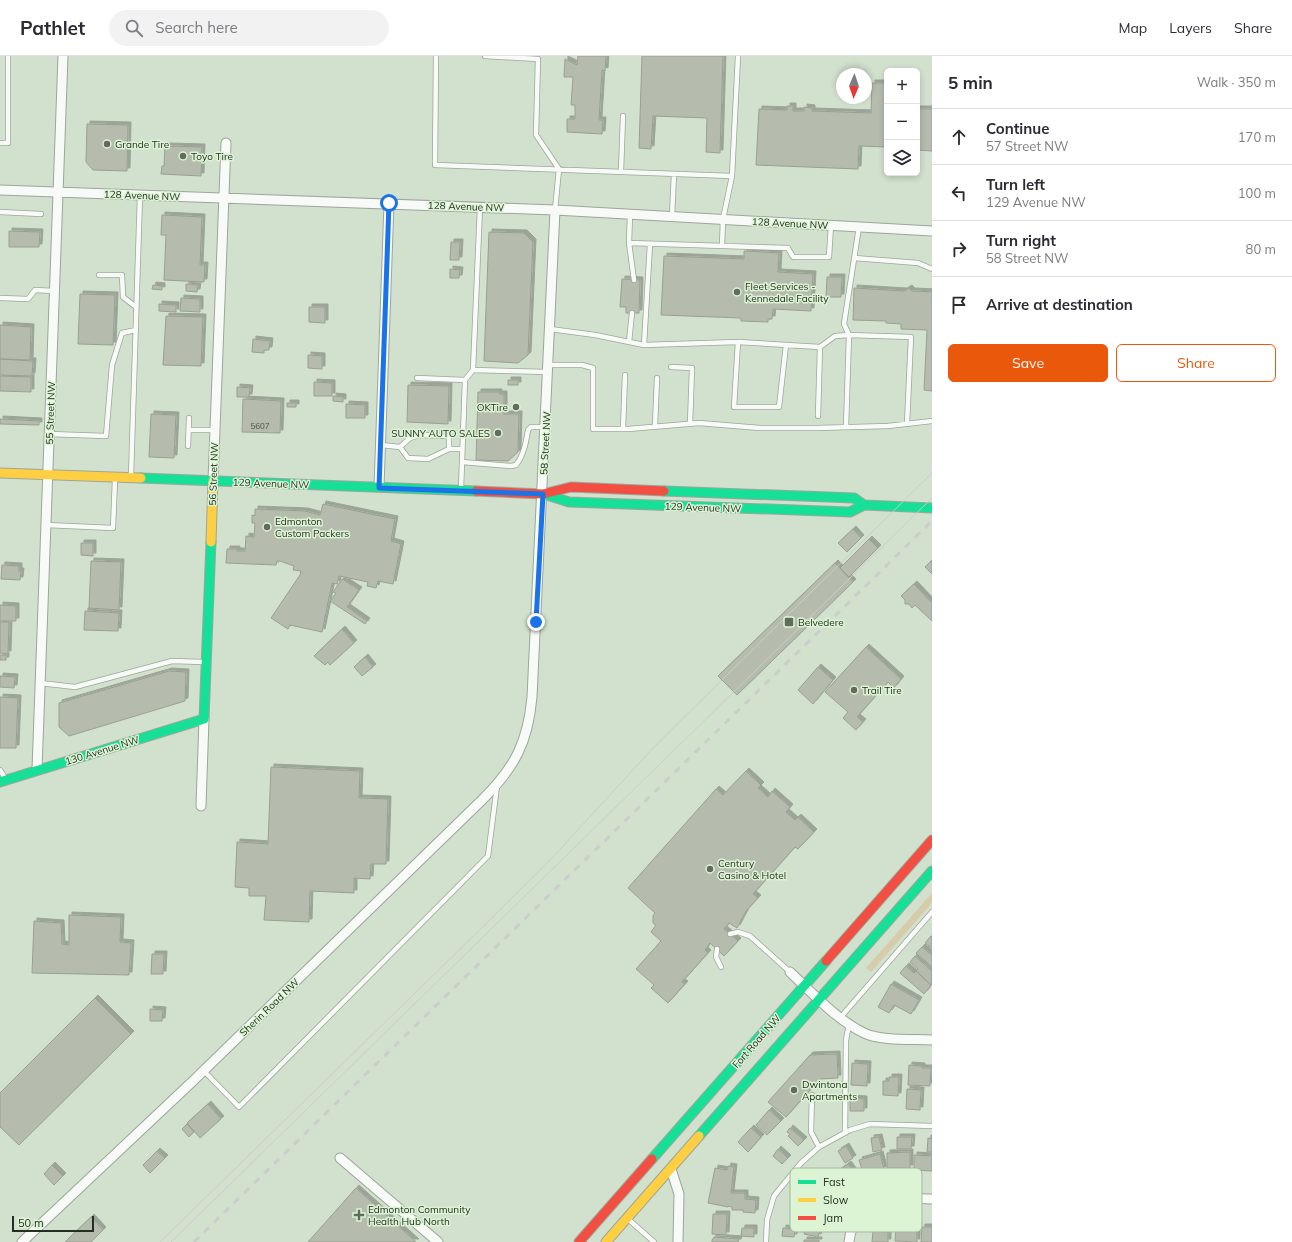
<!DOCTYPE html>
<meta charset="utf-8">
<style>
:root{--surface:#fff;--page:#f2f2f3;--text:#2b2b33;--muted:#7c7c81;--line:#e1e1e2;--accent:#ea580c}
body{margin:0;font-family:Mulish,sans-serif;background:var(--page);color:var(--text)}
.controls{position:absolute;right:12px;top:12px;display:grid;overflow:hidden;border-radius:6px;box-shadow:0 2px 6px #0003}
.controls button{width:36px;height:36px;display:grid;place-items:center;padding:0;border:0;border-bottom:1px solid var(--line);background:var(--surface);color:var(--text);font:20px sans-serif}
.compass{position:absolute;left:836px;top:12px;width:36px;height:36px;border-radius:50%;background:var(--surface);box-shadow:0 2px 6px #0003;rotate:182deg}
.scale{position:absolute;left:12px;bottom:10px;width:82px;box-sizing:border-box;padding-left:4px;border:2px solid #252e22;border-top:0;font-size:11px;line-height:14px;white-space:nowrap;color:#252e22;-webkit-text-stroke:3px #dcf4d4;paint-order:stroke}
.stop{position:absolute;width:12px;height:12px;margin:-9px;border:3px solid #1a73e8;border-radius:50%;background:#fff}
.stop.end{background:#1a73e8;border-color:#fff;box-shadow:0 1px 4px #0008}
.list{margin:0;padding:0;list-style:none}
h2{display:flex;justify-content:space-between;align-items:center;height:52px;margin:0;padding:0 16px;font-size:17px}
h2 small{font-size:13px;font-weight:400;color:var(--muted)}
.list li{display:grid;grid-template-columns:26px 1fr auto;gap:12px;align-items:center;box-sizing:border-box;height:56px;padding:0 16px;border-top:1px solid var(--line)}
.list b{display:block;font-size:15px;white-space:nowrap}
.list p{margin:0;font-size:13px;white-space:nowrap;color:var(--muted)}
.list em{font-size:13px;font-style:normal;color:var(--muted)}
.actions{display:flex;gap:8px;padding:12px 16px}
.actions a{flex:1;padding:9px 0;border:1px solid var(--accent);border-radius:6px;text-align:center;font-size:14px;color:var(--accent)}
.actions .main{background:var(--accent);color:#fff}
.icon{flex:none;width:22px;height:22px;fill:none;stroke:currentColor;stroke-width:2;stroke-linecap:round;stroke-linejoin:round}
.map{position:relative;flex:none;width:932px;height:1186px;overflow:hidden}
header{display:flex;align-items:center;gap:24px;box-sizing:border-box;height:56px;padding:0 20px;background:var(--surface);border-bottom:1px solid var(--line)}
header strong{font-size:19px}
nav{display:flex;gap:22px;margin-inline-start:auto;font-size:14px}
.search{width:280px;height:36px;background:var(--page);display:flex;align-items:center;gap:10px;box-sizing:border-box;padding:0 14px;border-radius:22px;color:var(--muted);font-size:15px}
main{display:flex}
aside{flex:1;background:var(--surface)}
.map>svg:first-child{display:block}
</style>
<header>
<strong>Pathlet</strong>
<div class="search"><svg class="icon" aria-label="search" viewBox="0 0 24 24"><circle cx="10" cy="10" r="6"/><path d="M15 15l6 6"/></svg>Search here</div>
<nav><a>Map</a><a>Layers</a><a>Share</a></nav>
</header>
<main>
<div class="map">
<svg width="932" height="1186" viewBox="0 0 932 1186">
<defs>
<filter id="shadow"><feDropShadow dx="3" dy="-3" stdDeviation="0" flood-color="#0004"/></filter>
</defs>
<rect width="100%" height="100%" fill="#d2e0ce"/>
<path fill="#d6cca9" d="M 932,837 L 932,847 L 871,916 L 866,912 Z"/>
<path fill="#b5bcad" stroke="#99a091" filter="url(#shadow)" d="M 578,0 L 606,0 L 605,15 L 602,14 L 599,64 L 603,64 L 602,78 L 567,76 L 567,63 L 575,63 L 575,49 L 571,49 L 573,21 L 564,21 L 565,3 L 577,9 Z
M 642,0 L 723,0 L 720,97 L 706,96 L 707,62 L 653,60 L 651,93 L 639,92 Z
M 872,27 L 887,27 L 887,91 L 859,90 L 858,113 L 756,109 L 759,53 L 787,54 L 787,50 L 793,50 L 793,55 L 804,55 L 804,51 L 812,52 L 812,55 L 871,57 Z
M 917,53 L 932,53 L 932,95 L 917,94 Z
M 87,68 L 128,69 L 127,115 L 93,114 L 86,106 Z
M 165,90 L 202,91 L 201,120 L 161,118 L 162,110 L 164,110 Z
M 162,159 L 202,161 L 200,209 L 205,209 L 204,226 L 164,224 L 166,179 L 161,179 Z
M 9,175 L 40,176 L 39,191 L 9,191 Z
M 489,176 L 524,177 L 533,186 L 528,299 L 518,307 L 484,305 Z
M 451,186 L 460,186 L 459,204 L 450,204 Z
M 744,195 L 779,197 L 778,216 L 813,218 L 811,255 L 773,253 L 772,263 L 768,263 L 768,266 L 741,265 L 741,262 L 661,259 L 664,200 L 744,203 Z
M 450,213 L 460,214 L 459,222 L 450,222 Z
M 827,221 L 842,221 L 841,241 L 826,241 Z
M 622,223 L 640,224 L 639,257 L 626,257 L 626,251 L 620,251 Z
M 186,228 L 198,229 L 197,236 L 186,235 Z
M 153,229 L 162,230 L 162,234 L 152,233 Z
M 854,232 L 904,235 L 909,232 L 912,235 L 932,236 L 932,335 L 924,334 L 927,274 L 901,273 L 901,268 L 886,267 L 886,265 L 853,264 Z
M 80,238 L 115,239 L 113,289 L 78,288 Z
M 181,242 L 200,243 L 200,256 L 180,255 Z
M 159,248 L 176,249 L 176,256 L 159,255 Z
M 309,251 L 325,251 L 325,267 L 309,266 Z
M 166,260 L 203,261 L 201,310 L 163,309 Z
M 0,269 L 31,271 L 30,304 L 0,303 Z
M 253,283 L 270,285 L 269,294 L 264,294 L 264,297 L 252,296 Z
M 308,299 L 322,300 L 322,313 L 308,312 Z
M 0,303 L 33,305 L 32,320 L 0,319 Z
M 0,320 L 31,321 L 31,336 L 0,335 Z
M 508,324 L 518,324 L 518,329 L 508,329 Z
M 314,326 L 332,327 L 332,340 L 314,340 Z
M 408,329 L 449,330 L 448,368 L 407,366 Z
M 237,331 L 250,332 L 249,341 L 237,341 Z
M 478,336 L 499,336 L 499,338 L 504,338 L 504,358 L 519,358 L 518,396 L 508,405 L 476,404 Z
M 333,340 L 343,341 L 343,346 L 333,345 Z
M 243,343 L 281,345 L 280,377 L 242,376 Z
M 287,347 L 296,347 L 296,351 L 287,351 Z
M 346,348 L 365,349 L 365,362 L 346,362 Z
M 151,358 L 176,359 L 174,402 L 149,401 Z
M 0,363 L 39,365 L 39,369 L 0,368 Z
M 323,448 L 395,463 L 391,485 L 401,488 L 393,528 L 378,525 L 376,532 L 367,530 L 368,526 L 339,520 L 337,528 L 332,527 L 322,576 L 290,569 L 288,573 L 271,562 L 300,519 L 301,515 L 293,514 L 294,510 L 280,505 L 277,505 L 276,509 L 226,507 L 227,493 L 237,493 L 237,495 L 245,495 L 246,480 L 254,481 L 255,467 L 252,467 L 252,459 L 255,460 L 255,453 L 305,455 L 320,459 Z
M 853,473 L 861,482 L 847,496 L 838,487 Z
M 869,483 L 878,492 L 849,521 L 840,512 Z
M 81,487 L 93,487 L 93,500 L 81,499 Z
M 932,504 L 932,518 L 925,511 Z
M 91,505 L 121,506 L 119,554 L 89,552 Z
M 835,507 L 853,526 L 737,639 L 718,620 Z
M 2,509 L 19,510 L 19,515 L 21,515 L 20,524 L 1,523 Z
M 342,523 L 359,534 L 347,551 L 367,565 L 365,568 L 330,545 L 336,537 L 333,536 Z
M 914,528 L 932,547 L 932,565 L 915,549 L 912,552 L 909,548 L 905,548 L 905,544 L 901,540 Z
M 0,549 L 16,550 L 16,565 L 0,565 Z
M 85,555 L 119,557 L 118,575 L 84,574 Z
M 0,566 L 9,566 L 8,598 L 0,597 Z
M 342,573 L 354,587 L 330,609 L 328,606 L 325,609 L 314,600 Z
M 866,591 L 901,623 L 894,632 L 888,626 L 857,661 L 863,666 L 856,674 L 843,662 L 848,656 L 825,636 Z
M 0,599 L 6,599 L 6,604 L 0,604 Z
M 365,601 L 373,611 L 362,620 L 354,611 Z
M 818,611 L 833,624 L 813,648 L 798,634 Z
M 169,615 L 186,616 L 185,645 L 69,680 L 59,671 L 59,647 Z
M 0,620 L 15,621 L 14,632 L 0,631 Z
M 0,641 L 18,642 L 16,692 L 0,692 Z
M 271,711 L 360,715 L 359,742 L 388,743 L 386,808 L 371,808 L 370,823 L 354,822 L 354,837 L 310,835 L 309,866 L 264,864 L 266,840 L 249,840 L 249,832 L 235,831 L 237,786 L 268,788 Z
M 746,715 L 761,729 L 758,732 L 768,741 L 772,735 L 790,751 L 786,756 L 795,764 L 798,761 L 814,776 L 798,793 L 795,791 L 753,838 L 758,842 L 746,855 L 737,872 L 729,867 L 724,873 L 738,885 L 724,900 L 710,887 L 705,894 L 708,897 L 682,926 L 685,928 L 668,947 L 651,932 L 654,929 L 636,913 L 661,885 L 651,876 L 656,869 L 653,867 L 653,860 L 655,857 L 628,832 L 716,733 L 723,739 Z
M 69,859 L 121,861 L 120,886 L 131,887 L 129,919 L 32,917 L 34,865 L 61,867 L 62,888 L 69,889 Z
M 931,880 L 932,881 L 932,892 L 925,887 Z
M 922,891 L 932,899 L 932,911 L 916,897 Z
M 152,898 L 164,898 L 163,918 L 151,918 Z
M 915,900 L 932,915 L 931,929 L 916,915 L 918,913 L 910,906 Z
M 906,910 L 914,917 L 916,915 L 931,929 L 924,938 L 900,917 Z
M 891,928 L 919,944 L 911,958 L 894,949 L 889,957 L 878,951 Z
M 95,942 L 131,978 L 19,1089 L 0,1071 L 0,1037 Z
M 150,953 L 163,954 L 162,965 L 150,965 Z
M 837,998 L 838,1022 L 820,1023 L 786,1061 L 768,1046 L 810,999 Z
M 852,1007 L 868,1008 L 867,1030 L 851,1029 Z
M 909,1009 L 922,1010 L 922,1012 L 931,1012 L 930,1030 L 908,1029 Z
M 889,1021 L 899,1021 L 898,1040 L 883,1039 L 883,1025 L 889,1025 Z
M 907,1033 L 921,1034 L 920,1054 L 906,1053 Z
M 850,1042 L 864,1043 L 864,1055 L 850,1055 Z
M 208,1048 L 221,1063 L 200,1082 L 187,1067 Z
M 769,1054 L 781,1065 L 767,1079 L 756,1069 Z
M 187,1068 L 194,1076 L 189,1081 L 182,1073 Z
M 751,1072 L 761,1081 L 748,1096 L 738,1086 Z
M 790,1072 L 804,1084 L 798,1090 L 788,1080 L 790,1078 L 787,1076 Z
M 879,1081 L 882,1094 L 873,1096 L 871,1082 Z
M 897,1081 L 912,1081 L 911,1093 L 897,1093 Z
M 928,1082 L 932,1083 L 932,1096 L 927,1096 Z
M 846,1090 L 853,1102 L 845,1107 L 838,1095 Z
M 778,1093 L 788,1102 L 782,1108 L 773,1100 Z
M 157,1095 L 165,1102 L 150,1117 L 143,1109 Z
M 910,1096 L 910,1112 L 887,1112 L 887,1097 Z
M 880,1098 L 884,1113 L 864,1119 L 859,1104 Z
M 914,1099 L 932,1100 L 932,1115 L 914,1114 Z
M 848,1108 L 859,1123 L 843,1134 L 833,1119 Z
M 52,1109 L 63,1120 L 54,1129 L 44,1118 Z
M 728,1110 L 734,1111 L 731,1137 L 745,1137 L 745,1143 L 756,1144 L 755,1157 L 743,1156 L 743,1154 L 732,1154 L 732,1151 L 728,1150 L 728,1151 L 708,1147 L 715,1112 L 727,1114 Z
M 356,1132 L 416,1186 L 308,1186 Z
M 713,1158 L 727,1158 L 726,1179 L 712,1178 Z
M 810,1158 L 824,1162 L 818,1181 L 804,1178 Z
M 91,1161 L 103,1174 L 91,1186 L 65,1186 Z
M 896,1170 L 917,1171 L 917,1186 L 895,1185 Z
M 922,1171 L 932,1171 L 932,1186 L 921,1186 Z
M 742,1172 L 754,1172 L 754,1181 L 741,1180 Z
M 783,1172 L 795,1173 L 794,1181 L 782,1180 Z
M 873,1175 L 888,1176 L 888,1186 L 872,1186 Z
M 714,1181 L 739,1183 L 738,1186 L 712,1186 L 712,1184 Z
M 804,1184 L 819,1184 L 819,1186 L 804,1186 Z"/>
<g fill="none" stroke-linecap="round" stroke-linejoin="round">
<g stroke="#9ca699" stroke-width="6">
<path id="lane" d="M 436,0 L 435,109 L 732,120 L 738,0
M 485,0 L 538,3 L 536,79 L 559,113 L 555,154
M 0,87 L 8,87 L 8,0
M 621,115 L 623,60
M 0,156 L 41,158
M 630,158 L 629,187 L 788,192 L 793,201 L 829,201 L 831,169
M 672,160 L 674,118
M 629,187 L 634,224
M 722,190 L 723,163 L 732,120
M 854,202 L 918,207 L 932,213
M 99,219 L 122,219 L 123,241 L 136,251
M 0,242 L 28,243 L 35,234 L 54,235
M 550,273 L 595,279 L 644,289 L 738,286 L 820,291 L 818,360
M 629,286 L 632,257
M 738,286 L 734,351 L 779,351 L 786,289
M 644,289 L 650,188
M 820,291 L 835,280 L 849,279 L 911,281 L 907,368
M 548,309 L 582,309 L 593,312 L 593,373 L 628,373 L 699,367 L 760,372 L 817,372 L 888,370 L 932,365
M 671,311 L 692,312 L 690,368
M 473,314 L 548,316
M 417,322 L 465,324
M 655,370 L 657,322
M 846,371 L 849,279 L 844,268 L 859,171
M 623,373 L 625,319
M 189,374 L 215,374
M 49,378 L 106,380 L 112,309 L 122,277 L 136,274
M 381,389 L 400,391 L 408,402 L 428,403 L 449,393 L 462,393
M 188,390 L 189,362
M 400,391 L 410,382 L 420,379 L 449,380 L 449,393
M 462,406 L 511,410 L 516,409 C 524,399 526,386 528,374 L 531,371 L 545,371
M 131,420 L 140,139
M 461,433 L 465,324 L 473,314 L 480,151
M 46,469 L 113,472 L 115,423
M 40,627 L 75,631 L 172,605 L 204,606
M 0,714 L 5,722
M 730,878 L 738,876 L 750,880 L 790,916
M 717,893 L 716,901 L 721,911
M 840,962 L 932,856
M 204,1015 L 239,1051 L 488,800 L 497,730
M 812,1039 L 811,1076 L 819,1091
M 845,1077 L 846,984 L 849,968
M 628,1163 L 654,1186
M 766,1186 L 767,1164 L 774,1140 L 801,1107 L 819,1091 L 850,1074 L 870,1068 L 932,1070"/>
</g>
<g stroke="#9ca699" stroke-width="11">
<path id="street" d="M 0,134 L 555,154 L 932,175
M 213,425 L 226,87
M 379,431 L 389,147
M 37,714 L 63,0
M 201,750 L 204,663
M 790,916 C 812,937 837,964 864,977 C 880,985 913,983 932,984
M 340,1102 L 438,1186
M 671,1113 L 679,1138 L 678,1186
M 22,1186 L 193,1025 L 483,743 C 515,711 528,686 532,641 L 555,154
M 849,1186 C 851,1162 870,1144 894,1142 C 907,1141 920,1143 932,1143"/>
</g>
<g stroke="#9ca699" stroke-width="11">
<path id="fast" d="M 141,422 L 476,435
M 664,435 L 854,442 L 864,449
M 544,438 L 569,446 L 850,456 L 864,449 L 932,452
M 0,726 L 204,663 L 211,486
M 699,1080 L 932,815
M 652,1103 L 826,905"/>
</g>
<g stroke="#9ca699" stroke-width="11">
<path id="slow" d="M 0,417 L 141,422
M 211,486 L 213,425
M 606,1186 L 699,1080"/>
</g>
<g stroke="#9ca699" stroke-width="11">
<path id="jam" d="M 476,435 L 543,438 L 571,431 L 664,435
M 826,905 L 932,784
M 579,1186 L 652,1103"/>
</g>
<use href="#lane" stroke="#f8faf8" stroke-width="4.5"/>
<use href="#street" stroke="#f8faf8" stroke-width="9"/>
<use href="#fast" stroke="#16e098" stroke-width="9"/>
<use href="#slow" stroke="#ffcf43" stroke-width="9"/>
<use href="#jam" stroke="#f24e42" stroke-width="9"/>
<path stroke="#cacdc9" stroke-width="1" d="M 160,1186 L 495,859 L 552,802 L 654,691 L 932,417
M 171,1186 L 932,442"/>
<path stroke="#cacdc9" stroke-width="3" stroke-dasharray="7 7" stroke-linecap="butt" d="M 194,1186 L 932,465"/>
</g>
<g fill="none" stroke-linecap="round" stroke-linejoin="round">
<path stroke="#1a73e8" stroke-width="5" d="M 389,147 L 379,432 L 543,438 L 536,566"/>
</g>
<g fill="#626c5e" stroke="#dcf4d4" stroke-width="1.5">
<circle cx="107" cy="88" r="4"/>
<circle cx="183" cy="100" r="4"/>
<circle cx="737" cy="236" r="4"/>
<circle cx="516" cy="351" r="4"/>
<circle cx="498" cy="377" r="4"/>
<circle cx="267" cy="471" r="4"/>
<rect x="784" y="561" width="10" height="10" rx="2"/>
<circle cx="854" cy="634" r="4"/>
<circle cx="710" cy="813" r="4"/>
<circle cx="794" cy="1034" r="4"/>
<path d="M357 1153h4v4h4v4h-4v4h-4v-4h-4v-4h4z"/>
</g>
<g text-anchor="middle" stroke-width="3" stroke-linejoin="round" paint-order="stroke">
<g font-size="8" fill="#495245">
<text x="260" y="373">5607</text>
</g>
<g font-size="10" fill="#252e22" stroke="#dcf4d4" text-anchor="start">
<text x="115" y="92">Grande Tire</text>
<text x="191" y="104">Toyo Tire</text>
<text x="745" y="234">Fleet Services -<tspan x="745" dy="12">Kennedale Facility</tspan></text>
<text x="508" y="355" text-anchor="end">OKTire</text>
<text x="490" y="381" text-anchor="end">SUNNY AUTO SALES</text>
<text x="275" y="469">Edmonton<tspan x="275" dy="12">Custom Packers</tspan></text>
<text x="798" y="570">Belvedere</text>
<text x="862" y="638">Trail Tire</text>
<text x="718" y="811">Century<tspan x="718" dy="12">Casino &amp; Hotel</tspan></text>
<text x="802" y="1032">Dwintona<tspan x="802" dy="12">Apartments</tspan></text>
<text x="368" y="1157">Edmonton Community<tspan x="368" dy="12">Health Hub North</tspan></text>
</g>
<g font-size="10" fill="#252e22" stroke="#dcf4d4">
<text transform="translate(142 139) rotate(2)" y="4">128 Avenue NW</text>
<text transform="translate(466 150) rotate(2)" y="4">128 Avenue NW</text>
<text transform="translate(790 167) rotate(3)" y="4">128 Avenue NW</text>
<text transform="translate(50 357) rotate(-88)" y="4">55 Street NW</text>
<text transform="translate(545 387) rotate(-87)" y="4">58 Street NW</text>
<text transform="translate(213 418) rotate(-88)" y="4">56 Street NW</text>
<text transform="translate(271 427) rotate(2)" y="4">129 Avenue NW</text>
<text transform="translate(703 451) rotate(2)" y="4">129 Avenue NW</text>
<text transform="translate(102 694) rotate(-17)" y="4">130 Avenue NW</text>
<text transform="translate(269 951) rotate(-44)" y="4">Sherin Road NW</text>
<text transform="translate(756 985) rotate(-49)" y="4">Fort Road NW</text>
</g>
</g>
<rect x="790" y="1112" width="132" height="64" rx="6" fill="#dcf4d4" stroke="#a5b99f" stroke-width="1"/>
<rect x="798" y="1124" width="18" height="4" fill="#16e098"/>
<rect x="798" y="1142" width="18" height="4" fill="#ffcf43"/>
<rect x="798" y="1160" width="18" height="4" fill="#f24e42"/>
<g font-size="11" fill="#252e22">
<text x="823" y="1130">Fast</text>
<text x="823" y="1148">Slow</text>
<text x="823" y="1166">Jam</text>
</g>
</svg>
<div class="controls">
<button>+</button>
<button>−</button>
<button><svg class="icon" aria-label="layers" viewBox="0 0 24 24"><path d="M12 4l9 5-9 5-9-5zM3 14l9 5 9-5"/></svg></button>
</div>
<svg class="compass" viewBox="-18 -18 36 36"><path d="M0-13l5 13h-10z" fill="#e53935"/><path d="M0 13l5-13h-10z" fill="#7c7c81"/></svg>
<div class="scale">50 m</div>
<div class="stop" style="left:389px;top:147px"></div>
<div class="stop end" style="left:536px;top:566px"></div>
</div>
<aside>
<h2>5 min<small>Walk · 350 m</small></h2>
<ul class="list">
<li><svg class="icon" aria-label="ahead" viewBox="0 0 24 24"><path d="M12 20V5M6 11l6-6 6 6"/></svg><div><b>Continue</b><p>57 Street NW</p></div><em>170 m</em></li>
<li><svg class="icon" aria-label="left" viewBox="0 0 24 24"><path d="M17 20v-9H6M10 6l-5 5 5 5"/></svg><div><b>Turn left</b><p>129 Avenue NW</p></div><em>100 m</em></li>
<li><svg class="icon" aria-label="right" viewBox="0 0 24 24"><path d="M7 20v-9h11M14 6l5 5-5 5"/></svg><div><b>Turn right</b><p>58 Street NW</p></div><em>80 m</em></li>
<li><svg class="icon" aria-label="arrive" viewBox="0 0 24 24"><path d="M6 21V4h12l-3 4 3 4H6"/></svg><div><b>Arrive at destination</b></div></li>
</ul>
<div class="actions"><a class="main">Save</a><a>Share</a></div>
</aside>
</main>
